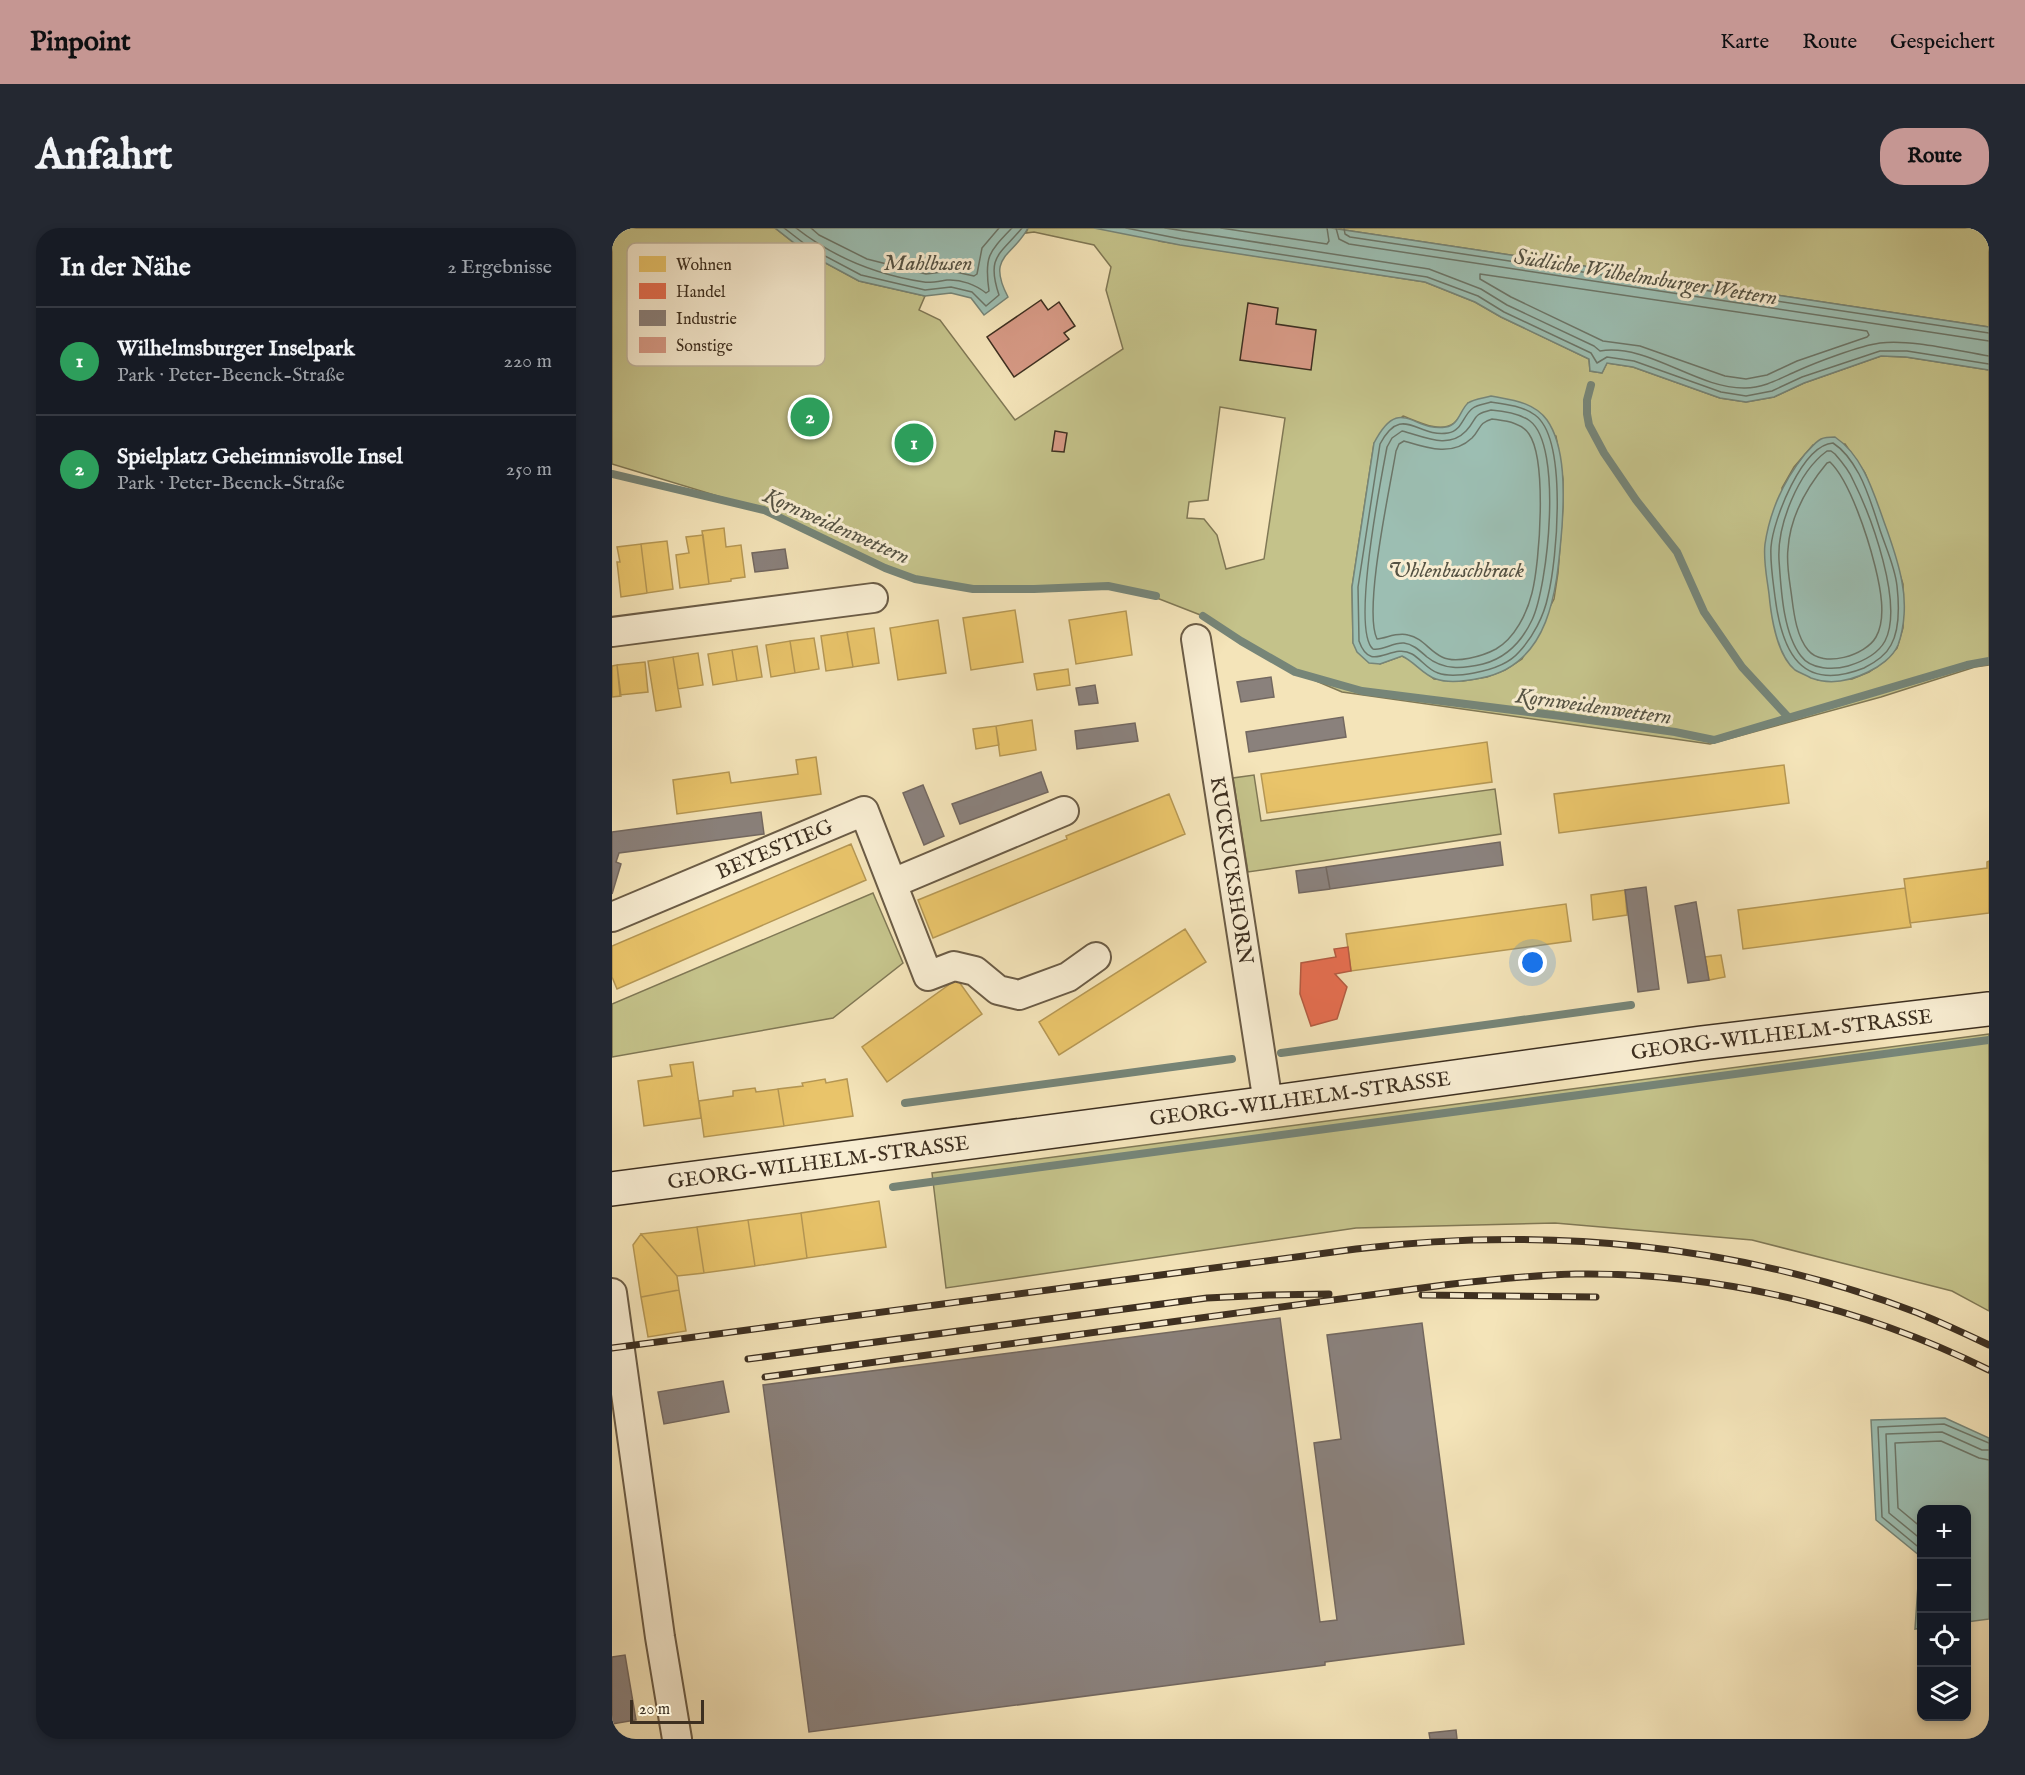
<!DOCTYPE html>
<html lang="de">
<meta charset="utf-8">
<style>
:root{--surface:#171b24;--page:#242831;--text:#f1f3f6;--muted:#9ea1a6;--line:#363941;--accent:#c59692}
body{margin:0;font-family:"IM FELL English",serif;background:var(--page);color:var(--text)}
.controls{position:absolute;right:18px;bottom:18px;display:grid;overflow:hidden;border-radius:12px;box-shadow:0 3px 9px #0003}
.controls button{width:54px;height:54px;display:grid;place-items:center;padding:0;border:0;border-bottom:2px solid var(--line);background:var(--surface);color:var(--text);font:30px sans-serif}
.scale{position:absolute;left:18px;bottom:15px;width:74px;box-sizing:border-box;padding-left:6px;border:3px solid #3d2f20;border-top:0;font-size:16px;line-height:21px;white-space:nowrap;color:#3d2f20;-webkit-text-stroke:4px #f8edd2;paint-order:stroke}
.you{position:absolute;left:921px;top:735px;width:21px;height:21px;margin:-15px;border:4px solid #fff;border-radius:50%;background:#1a73e8;box-shadow:0 0 0 9px #1a73e833}
.badge{display:grid;place-items:center;width:39px;height:39px;border-radius:50%;background:var(--accent);color:#fff;font-size:20px;font-weight:700}
.pin{position:absolute;translate:-50% -50%;border:3px solid #fff;box-shadow:0 2px 6px #0006}
.list{margin:0;padding:0;list-style:none}
h2{display:flex;justify-content:space-between;align-items:center;height:78px;margin:0;padding:0 24px;font-size:26px}
h2 small{font-size:20px;font-weight:400;color:var(--muted)}
.list li{display:grid;grid-template-columns:39px 1fr auto;gap:18px;align-items:center;box-sizing:border-box;height:108px;padding:0 24px;border-top:2px solid var(--line)}
.list b{display:block;font-size:22px;white-space:nowrap}
.list p{margin:0;font-size:20px;white-space:nowrap;color:var(--muted)}
.list em{font-size:20px;font-style:normal;color:var(--muted)}
.icon{flex:none;width:33px;height:33px;fill:none;stroke:currentColor;stroke-width:2;stroke-linecap:round;stroke-linejoin:round}
.map{position:relative;flex:none;width:1377px;height:1511px;overflow:hidden;border-radius:24px}
header{display:flex;align-items:center;gap:36px;box-sizing:border-box;height:84px;padding:0 30px;background:var(--accent);color:#111}
header strong{font-size:28px}
nav{display:flex;gap:33px;margin-inline-start:auto;font-size:21px}
.intro{display:flex;align-items:center;justify-content:space-between;box-sizing:border-box;height:144px;padding:0 36px}
h1{margin:0;font-size:42px}
.button{padding:15px 27px;border-radius:24px;background:var(--accent);color:#111;font-size:21px;font-weight:700}
main{display:flex;gap:36px;padding:0 36px}
aside{flex:1;background:var(--surface);border-radius:24px;box-shadow:0 3px 9px #0003}
.map>svg:first-child{display:block}
</style>
<header>
<strong>Pinpoint</strong>
<nav><a>Karte</a><a>Route</a><a>Gespeichert</a></nav>
</header>
<div class="intro"><h1>Anfahrt</h1><a class="button">Route</a></div>
<main>
<aside>
<h2>In der Nähe<small>2 Ergebnisse</small></h2>
<ul class="list">
<li><span class="badge" style="background:#2e9e5b">1</span><div><b>Wilhelmsburger Inselpark</b><p>Park · Peter-Beenck-Straße</p></div><em>220 m</em></li>
<li><span class="badge" style="background:#2e9e5b">2</span><div><b>Spielplatz Geheimnisvolle Insel</b><p>Park · Peter-Beenck-Straße</p></div><em>250 m</em></li>
</ul>
</aside>
<div class="map">
<svg width="1377" height="1511" viewBox="0 0 1377 1511">
<rect width="100%" height="100%" fill="#f4e4b9"/>
<filter id="stains"><feTurbulence type="fractalNoise" baseFrequency=".00333" numOctaves="4"/><feColorMatrix values="0 0 0 0 .2 0 0 0 0 .09 0 0 0 0 .02 0 0 0 .5 -.17"/></filter>
<radialGradient id="worn" r=".72"><stop offset=".6" stop-color="#630" stop-opacity="0"/><stop offset="1" stop-color="#630" stop-opacity=".3"/></radialGradient>
<path fill="#c4c28a" stroke="#807855" stroke-width="1.5" fill-rule="evenodd" d="M 0,0 L 163,0 L 195,25 L 247,53 L 313,68 L 307,82 L 328,92 L 403,192 L 511,121 L 494,62 L 499,39 L 482,17 L 422,4 L 414,5 L 416,0 L 549,0 L 547,13 L 813,54 L 863,74 L 889,89 L 977,131 L 978,143 L 990,145 L 995,135 L 1021,139 L 1108,170 L 1134,174 L 1162,169 L 1192,155 L 1269,128 L 1294,129 L 1377,142 L 1377,437 L 1363,439 L 1269,469 L 1098,516 L 730,464 L 683,444 L 625,410 L 591,388 L 532,365 L 496,358 L 422,361 L 361,361 L 303,351 L 273,340 L 152,282 L 0,236 ZM 856,175 L 944,208 L 951,251 L 951,279 L 946,345 L 942,371 L 910,431 L 893,442 L 875,449 L 851,453 L 822,451 L 799,432 L 790,428 L 768,436 L 741,415 L 740,359 L 762,215 L 791,188 C 805,193 828,206 842,195 C 848,190 852,182 856,175 ZM 608,179 L 673,190 L 652,331 L 614,341 L 605,307 L 592,291 L 575,290 L 577,274 L 596,272 ZM 1233,216 L 1253,245 L 1266,279 L 1291,356 L 1291,400 L 1285,420 L 1273,433 L 1257,444 L 1240,451 L 1206,452 L 1184,442 L 1170,260 L 1182,239 L 1201,217 Z
M 719,0 L 1377,0 L 1377,99 Z
M 642,547 L 649,593 L 883,561 L 889,606 L 636,644 L 621,550 Z
M 261,665 L 291,735 L 221,790 L 0,829 L 0,776 Z
M 1377,806 L 1377,1083 L 1340,1063 L 1140,1012 L 943,995 L 744,1000 L 334,1060 L 320,945 Z"/>
<path fill="#9cbeb2" stroke="#768578" stroke-width="1.5" d="M 163,0 L 416,0 C 401,29 374,27 396,69 L 372,87 L 359,70 L 339,65 L 313,68 L 247,53 L 195,25 Z
M 482,0 L 719,0 L 1377,99 L 1377,142 L 1294,129 L 1269,128 L 1192,155 L 1162,169 L 1134,174 L 1108,170 L 1021,139 L 995,135 L 990,145 L 978,143 L 977,131 L 889,89 L 863,74 L 813,54 L 568,17 Z
M 879,168 C 900,172 922,174 935,192 C 954,219 952,268 950,299 C 945,357 941,436 869,450 C 855,453 838,456 824,451 C 811,447 803,434 790,428 L 768,436 L 757,435 L 745,424 L 741,415 L 740,359 L 762,215 C 788,165 801,205 834,199 C 847,197 848,182 856,175 C 861,171 872,170 879,168 Z
M 1223,209 C 1253,229 1263,270 1275,302 C 1281,319 1287,337 1290,354 C 1294,374 1293,398 1286,417 C 1281,429 1267,439 1256,444 C 1238,453 1218,457 1199,450 C 1194,447 1188,445 1183,442 C 1165,427 1159,388 1157,366 C 1155,350 1151,332 1153,316 C 1158,283 1172,252 1193,226 C 1198,221 1203,214 1209,211 C 1213,209 1219,209 1223,209 Z
M 1333,1190 L 1377,1210 L 1377,1391 L 1355,1394 L 1354,1282 L 1310,1282 L 1309,1400 L 1303,1401 L 1308,1328 L 1264,1292 L 1259,1192 Z"/>
<path fill="#e9c46a" stroke="#b59754" stroke-width="1.5" d="M 112,300 L 114,319 L 129,317 L 133,349 L 119,351 L 119,353 L 97,356 L 90,303 Z
M 91,307 L 97,356 L 68,360 L 64,327 L 77,325 L 74,309 Z
M 55,313 L 61,361 L 35,365 L 29,316 Z
M 29,316 L 35,365 L 9,369 L 5,334 L 8,334 L 5,319 Z
M 403,382 L 411,434 L 359,442 L 351,390 Z
M 514,383 L 520,427 L 464,436 L 457,392 Z
M 326,392 L 334,445 L 286,452 L 278,400 Z
M 262,400 L 267,435 L 241,439 L 235,404 Z
M 235,404 L 241,439 L 214,443 L 209,408 Z
M 202,410 L 207,441 L 183,445 L 178,413 Z
M 178,413 L 183,445 L 159,449 L 154,417 Z
M 145,418 L 150,449 L 125,453 L 120,422 Z
M 120,422 L 125,453 L 101,457 L 96,426 Z
M 86,425 L 91,457 L 66,461 L 61,429 Z
M 61,429 L 69,479 L 44,483 L 36,433 Z
M 33,434 L 36,464 L 8,467 L 5,437 Z
M 5,437 L 9,468 L 0,469 L 0,438 Z
M 456,441 L 458,457 L 425,462 L 422,446 Z
M 420,492 L 424,522 L 388,528 L 384,498 Z
M 384,498 L 387,517 L 364,521 L 361,501 Z
M 875,514 L 880,554 L 655,585 L 649,546 Z
M 204,529 L 209,566 L 65,586 L 61,552 L 117,544 L 119,555 L 186,546 L 184,532 Z
M 1172,537 L 1177,575 L 947,605 L 942,566 Z
M 557,566 L 573,606 L 321,710 L 306,672 L 455,611 L 454,608 Z
M 239,616 L 254,652 L 5,761 L 0,749 L 0,718 Z
M 1377,633 L 1377,685 L 1298,695 L 1292,651 L 1375,640 L 1375,634 Z
M 1293,660 L 1299,699 L 1131,721 L 1126,682 Z
M 1013,662 L 1015,687 L 981,692 L 979,667 Z
M 954,676 L 959,713 L 739,743 L 734,706 Z
M 573,701 L 594,734 L 447,827 L 427,794 Z
M 1109,727 L 1113,749 L 1097,752 L 1093,729 Z
M 345,751 L 370,786 L 275,854 L 250,819 Z
M 81,834 L 89,890 L 32,898 L 26,853 L 60,848 L 58,837 Z
M 213,851 L 214,855 L 235,851 L 241,888 L 172,898 L 166,861 L 191,858 L 190,855 Z
M 143,860 L 144,864 L 166,861 L 172,898 L 92,909 L 87,873 L 121,868 L 121,863 Z
M 267,973 L 274,1019 L 195,1030 L 189,985 Z
M 189,985 L 195,1030 L 143,1038 L 136,992 Z
M 136,992 L 143,1038 L 92,1045 L 85,999 Z
M 85,999 L 92,1045 L 65,1048 L 29,1006 Z
M 29,1006 L 65,1048 L 67,1062 L 29,1069 L 21,1017 Z
M 67,1062 L 74,1103 L 36,1109 L 29,1069 Z"/>
<path fill="#e76f51" stroke="#b45c42" stroke-width="1.5" d="M 736,719 L 739,743 L 723,746 L 735,759 L 725,791 L 699,798 L 688,766 L 689,735 L 724,729 L 722,721 Z"/>
<path fill="#8a817c" stroke="#736860" stroke-width="1.5" d="M 173,321 L 176,340 L 143,344 L 140,325 Z
M 659,449 L 662,469 L 629,474 L 625,454 Z
M 483,457 L 486,475 L 467,477 L 464,460 Z
M 731,489 L 734,509 L 637,524 L 634,504 Z
M 523,495 L 526,513 L 465,521 L 463,503 Z
M 429,544 L 436,564 L 348,596 L 340,576 Z
M 311,557 L 332,608 L 312,617 L 291,565 Z
M 149,584 L 152,606 L 7,625 L 4,634 L 9,636 L 0,666 L 0,604 Z
M 888,614 L 891,637 L 718,661 L 714,639 Z
M 714,639 L 718,661 L 687,665 L 684,643 Z
M 1034,659 L 1047,761 L 1026,764 L 1013,662 Z
M 1084,674 L 1097,752 L 1076,755 L 1063,678 Z
M 668,1090 L 708,1394 L 725,1392 L 702,1215 L 729,1211 L 715,1107 L 810,1095 L 852,1416 L 713,1434 L 713,1437 L 197,1504 L 151,1157 Z
M 111,1153 L 117,1184 L 52,1196 L 46,1164 Z
M 13,1427 L 24,1492 L 0,1496 L 0,1429 Z
M 844,1502 L 845,1511 L 818,1511 L 817,1505 Z"/>
<g fill="none" stroke-linecap="round" stroke-linejoin="round">
<path stroke="#6c7669" stroke-width="1.5" d="M 172,0 L 198,20 L 249,47 L 313,62 L 339,59 L 360,64 L 374,78 L 387,67 C 374,28 388,27 410,0
M 184,0 C 221,29 265,47 312,54 C 319,55 328,53 335,52 C 349,51 364,57 374,65 L 377,63 C 372,28 377,24 400,0
M 199,0 L 207,7 L 255,31 L 314,46 L 339,43 L 362,48 L 365,46 L 370,20 L 387,0
M 514,0 L 569,11 L 815,49 L 866,68 L 892,84 L 979,125 L 985,135 L 995,129 L 1022,133 L 1109,164 L 1134,168 L 1160,163 L 1190,149 L 1268,123 L 1295,123 L 1377,136
M 553,0 L 817,41 L 869,61 L 895,77 L 982,118 L 988,123 C 1036,115 1085,161 1133,160 C 1152,160 1169,150 1185,143 C 1205,134 1247,118 1268,115 C 1299,111 1345,123 1377,128
M 609,0 L 715,16 L 717,13 L 715,0
M 724,0 L 727,11 L 737,16 L 1377,113
M 732,0 L 733,6 L 738,9 L 1377,105
M 868,46 L 1255,103 L 1257,107 L 1255,109 L 1185,133 L 1155,147 L 1134,151 L 1113,148 L 1028,118 L 991,113 L 899,69 L 868,51 Z
M 879,174 C 893,176 911,178 923,187 C 956,211 945,332 936,368 C 932,388 921,409 907,424 C 896,437 878,442 862,445 C 851,447 837,449 826,445 C 816,442 809,431 800,426 C 779,414 759,447 747,413 L 746,359 L 768,216 C 790,175 805,210 836,205 C 850,203 851,187 861,180 C 866,176 874,176 879,174 Z
M 879,182 C 892,183 907,185 918,193 C 951,218 936,358 920,392 C 910,413 894,430 871,436 C 850,441 831,442 815,429 C 808,423 801,416 792,415 C 781,414 771,423 761,421 C 739,402 769,251 775,219 L 780,210 L 790,203 C 811,208 836,222 854,203 C 866,190 859,187 879,182 Z
M 880,191 C 893,193 909,194 917,206 C 935,232 928,333 920,365 C 915,385 903,410 884,421 C 871,428 844,436 830,429 C 817,423 811,410 796,407 C 785,404 775,410 765,411 C 751,382 778,260 784,223 L 787,216 L 792,213 C 815,220 840,229 860,210 C 869,201 866,195 880,191 Z
M 1221,215 C 1232,222 1241,235 1247,246 C 1256,263 1262,283 1268,302 C 1274,320 1283,339 1285,358 C 1287,376 1288,401 1279,417 C 1274,427 1262,435 1252,440 C 1189,465 1170,424 1163,369 C 1161,353 1158,335 1159,319 C 1161,292 1190,217 1221,215 Z
M 1215,223 L 1219,223 L 1223,226 C 1230,234 1237,242 1241,252 C 1259,288 1292,376 1273,413 C 1266,426 1249,434 1236,438 C 1222,442 1199,442 1189,428 C 1171,405 1169,361 1167,332 C 1165,297 1186,244 1215,223 Z
M 1218,234 C 1238,253 1256,310 1263,338 C 1268,358 1275,390 1264,409 C 1254,427 1211,441 1196,422 C 1185,409 1182,387 1180,371 C 1178,354 1174,337 1176,321 C 1178,289 1195,259 1215,235 Z
M 1310,1300 L 1286,1280 L 1283,1215 L 1329,1213 L 1367,1230 L 1377,1232
M 1310,1312 L 1277,1285 L 1274,1206 L 1330,1204 L 1370,1222 L 1377,1222
M 1310,1322 L 1270,1289 L 1266,1199 L 1332,1196 L 1377,1215"/>
<path stroke="#768578" stroke-width="8" d="M 979,157 L 975,172 L 975,186 L 977,197 L 992,225 L 1024,272 L 1065,324 L 1092,384 L 1130,439 L 1177,490
M 0,246 L 152,282 L 273,340 L 303,351 L 361,361 L 422,361 L 496,358 L 544,368
M 591,388 L 629,413 L 683,444 L 750,463 L 949,488 L 1063,504 L 1102,512 L 1355,437 L 1377,433
M 669,825 L 1019,777
M 293,875 L 620,831
M 281,959 L 1377,812"/>
</g>
<path fill="#d79a86" stroke="#3d2f20" stroke-width="1.5" d="M 429,72 L 436,82 L 447,74 L 463,98 L 452,105 L 457,111 L 402,149 L 375,109 Z
M 636,75 L 666,80 L 664,96 L 704,102 L 699,142 L 628,132 Z
M 443,203 L 455,205 L 452,224 L 440,223 Z"/>
<g fill="none" stroke-linecap="round" stroke-linejoin="round">
<g stroke="#6b5c46" stroke-width="32">
<g id="minor">
<path d="M 0,404 L 261,370"/>
<path id="s1" d="M 584,411 L 656,875"/>
<path d="M 281,655 L 452,583"/>
<path id="s2" d="M 0,689 L 252,583 L 316,748 L 342,738 L 363,743 L 386,762 L 407,767 L 456,749 L 484,729"/>
<path d="M 0,1065 L 48,1409 L 65,1511"/>
</g>
</g>
<g stroke="#3d2f20" stroke-width="36">
<g id="secondary">
<path id="s3" d="M 0,961 L 656,875 L 1089,815 L 1377,781"/>
</g>
</g>
<use href="#minor" stroke="#f8edd2" stroke-width="28"/>
<use href="#secondary" stroke="#f8edd2" stroke-width="33"/>
<g stroke="#3d2f20" stroke-width="7">
<path id="rail" d="M 810,1067 L 984,1069
M 0,1120 L 744,1021 C 933,998 1128,1016 1306,1085 C 1330,1095 1354,1106 1377,1117
M 136,1131 L 595,1070 L 657,1067 L 717,1066
M 153,1149 L 832,1057 C 876,1052 920,1047 964,1046 C 1106,1044 1250,1079 1377,1142"/>
</g>
<use href="#rail" stroke="#f8edd2" stroke-width="4.5" stroke-dasharray="14" stroke-linecap="butt"/>
</g>
<g text-anchor="middle" stroke-width="6" stroke-linejoin="round" paint-order="stroke">
<g font-size="21" fill="#3d2f20" stroke="#f8edd2">
<text dy="7" stroke="none"><textPath href="#s2" startOffset="176">BEYESTIEG</textPath></text>
<text dy="7" stroke="none"><textPath href="#s1" startOffset="234">KUCKUCKSHORN</textPath></text>
<text dy="7" stroke="none"><textPath href="#s3" startOffset="1180">GEORG-WILHELM-STRASSE</textPath></text>
<text dy="7" stroke="none"><textPath href="#s3" startOffset="694">GEORG-WILHELM-STRASSE</textPath></text>
<text dy="7" stroke="none"><textPath href="#s3" startOffset="208">GEORG-WILHELM-STRASSE</textPath></text>
</g>
<g font-size="22" font-style="italic" fill="#555344" stroke="#f8edd2">
<text x="316" y="42">Mahlbusen</text>
<text transform="translate(1034 48) rotate(9)" y="8">Südliche Wilhelmsburger Wettern</text>
<text transform="translate(225 297) rotate(24)" y="8">Kornweidenwettern</text>
<text x="844" y="349">Uhlenbuschbrack</text>
<text transform="translate(982 477) rotate(8)" y="8">Kornweidenwettern</text>
</g>
</g>
<rect x="15" y="15" width="198" height="123" rx="9" fill="#f8edd2" stroke="#c0b49d" stroke-width="1.5"/>
<rect x="27" y="28" width="27" height="16" fill="#e9c46a"/>
<rect x="27" y="55" width="27" height="16" fill="#e76f51"/>
<rect x="27" y="82" width="27" height="16" fill="#8a817c"/>
<rect x="27" y="109" width="27" height="16" fill="#d79a86"/>
<g font-size="16" fill="#3d2f20">
<text x="64" y="42">Wohnen</text>
<text x="64" y="69">Handel</text>
<text x="64" y="96">Industrie</text>
<text x="64" y="123">Sonstige</text>
</g>
<rect width="100%" height="100%" filter="url(#stains)"/>
<rect width="100%" height="100%" fill="url(#worn)"/>
</svg>
<div class="controls">
<button>+</button>
<button>−</button>
<button><svg class="icon" aria-label="locate" viewBox="0 0 24 24"><circle cx="12" cy="12" r="6"/><path d="M12 2v4M12 18v4M2 12h4M18 12h4"/></svg></button>
<button><svg class="icon" aria-label="layers" viewBox="0 0 24 24"><path d="M12 4l9 5-9 5-9-5zM3 14l9 5 9-5"/></svg></button>
</div>
<div class="scale">20 m</div>
<div class="you"></div>
<div class="pin badge" style="left:302px;top:215px;background:#2e9e5b">1</div>
<div class="pin badge" style="left:198px;top:189px;background:#2e9e5b">2</div>
</div>
</main>
